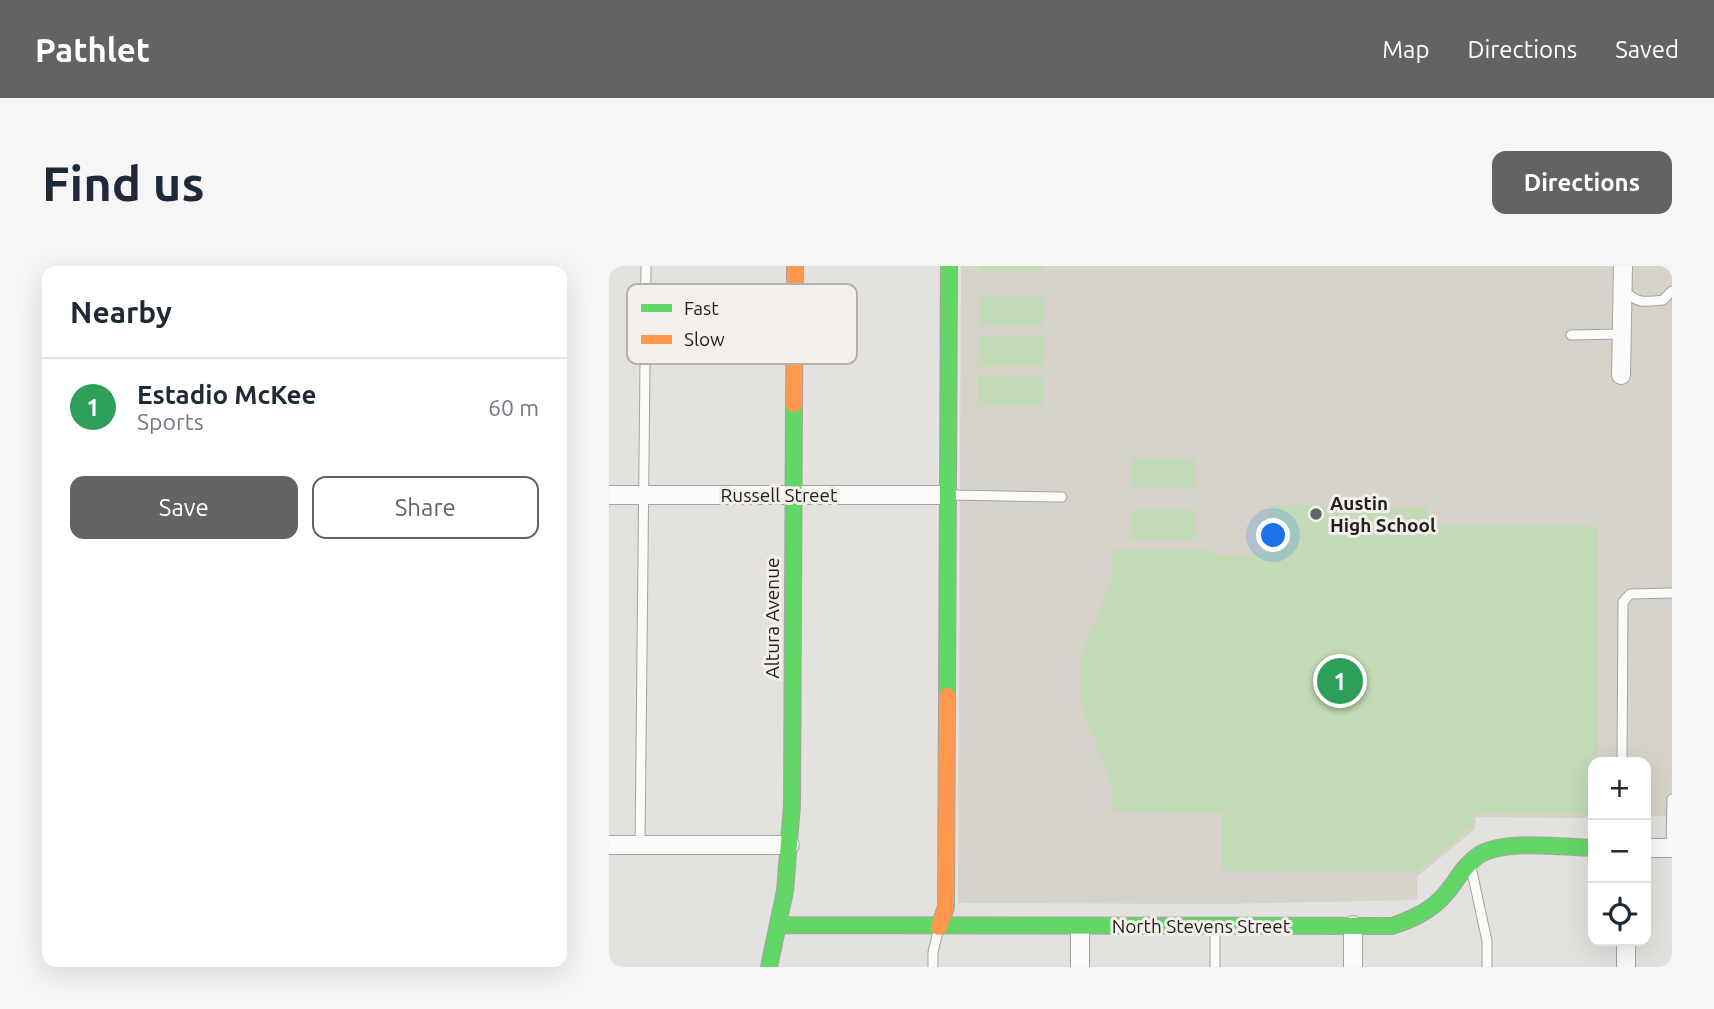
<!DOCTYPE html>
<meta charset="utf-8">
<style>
:root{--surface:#fff;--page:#f6f6f7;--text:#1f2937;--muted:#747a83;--line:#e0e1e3;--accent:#656362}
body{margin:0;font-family:Ubuntu,sans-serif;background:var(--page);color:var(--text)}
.controls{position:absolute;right:21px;bottom:21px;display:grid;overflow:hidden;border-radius:14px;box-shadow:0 7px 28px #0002}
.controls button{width:63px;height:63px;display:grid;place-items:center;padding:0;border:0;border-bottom:2px solid var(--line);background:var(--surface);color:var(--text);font:35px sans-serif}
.you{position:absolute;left:665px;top:270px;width:24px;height:24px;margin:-18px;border:5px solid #fff;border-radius:50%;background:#1a73e8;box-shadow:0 0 0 10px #1a73e833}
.badge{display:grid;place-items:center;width:46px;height:46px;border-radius:50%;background:var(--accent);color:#fff;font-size:23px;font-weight:700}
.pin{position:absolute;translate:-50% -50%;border:4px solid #fff;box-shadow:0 2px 7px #0006}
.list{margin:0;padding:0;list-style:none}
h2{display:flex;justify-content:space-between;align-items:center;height:91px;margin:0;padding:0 28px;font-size:30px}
h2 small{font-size:23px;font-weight:400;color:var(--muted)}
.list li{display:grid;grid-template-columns:46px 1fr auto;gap:21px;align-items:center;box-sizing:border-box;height:98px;padding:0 28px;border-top:2px solid var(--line)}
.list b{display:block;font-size:26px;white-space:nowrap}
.list p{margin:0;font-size:23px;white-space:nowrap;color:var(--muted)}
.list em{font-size:23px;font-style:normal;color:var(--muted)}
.actions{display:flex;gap:14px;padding:21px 28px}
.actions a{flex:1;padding:16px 0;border:2px solid var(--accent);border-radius:14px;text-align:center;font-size:24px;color:var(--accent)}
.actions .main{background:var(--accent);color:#fff}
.icon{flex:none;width:38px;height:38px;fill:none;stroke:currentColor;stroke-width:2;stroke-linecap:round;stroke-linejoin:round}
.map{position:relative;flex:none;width:1063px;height:701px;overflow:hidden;border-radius:14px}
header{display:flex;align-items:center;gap:42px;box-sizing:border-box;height:98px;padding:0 35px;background:var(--accent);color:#fff}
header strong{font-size:33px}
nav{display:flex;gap:38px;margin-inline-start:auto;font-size:24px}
.intro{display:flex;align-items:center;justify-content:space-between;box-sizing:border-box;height:168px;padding:0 42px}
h1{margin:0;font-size:49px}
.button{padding:18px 32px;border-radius:14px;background:var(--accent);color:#fff;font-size:24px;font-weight:700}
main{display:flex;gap:42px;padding:0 42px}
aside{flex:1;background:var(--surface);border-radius:14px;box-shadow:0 7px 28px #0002}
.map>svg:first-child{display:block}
</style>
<header>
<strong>Pathlet</strong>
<nav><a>Map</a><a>Directions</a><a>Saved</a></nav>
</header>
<div class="intro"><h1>Find us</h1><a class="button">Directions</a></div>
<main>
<aside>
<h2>Nearby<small></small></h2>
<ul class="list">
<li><span class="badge" style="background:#2e9e5b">1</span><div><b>Estadio McKee</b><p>Sports</p></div><em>60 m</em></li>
</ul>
<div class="actions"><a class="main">Save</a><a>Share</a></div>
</aside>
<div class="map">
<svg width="1063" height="701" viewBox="0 0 1063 701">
<rect width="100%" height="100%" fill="#e4e2df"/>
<path fill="#d7d3cb" d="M 352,0 L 1063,0 L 1063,550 L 1037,550 L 1037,496 L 984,496 L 984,552 L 867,551 L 866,563 L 808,611 L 808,634 L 614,638 L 349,637 Z"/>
<path fill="#c4dbb7" d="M 370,0 L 435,0 L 435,5 L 370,5 Z
M 370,30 L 435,30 L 435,60 L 370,60 Z
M 370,70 L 435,70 L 434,100 L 369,100 Z
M 369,109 L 434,110 L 434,140 L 369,140 Z
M 522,192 L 587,192 L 587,222 L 522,222 Z
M 661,239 L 819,241 L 821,260 L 989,260 L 989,496 L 984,496 L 984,548 L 866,547 L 865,559 L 808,606 L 613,605 L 613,547 L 504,546 L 504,523 L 472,438 L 472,391 L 504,308 L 503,284 L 605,284 L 606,289 L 659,288 Z
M 522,244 L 587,244 L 587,274 L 522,274 Z"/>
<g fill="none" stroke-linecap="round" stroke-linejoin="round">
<g stroke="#a5a3a1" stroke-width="11">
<path id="lane" d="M 1015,24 C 1028,38 1036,36 1054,34 L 1063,25
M 962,69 L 1012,68
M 342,229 L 453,231
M 1013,496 L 1014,336 L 1021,328 L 1063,327
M 31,579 L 37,0
M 1062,582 L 1063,533
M 862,601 L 878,675 L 878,701
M 324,701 L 324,686 L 330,662
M 606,701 L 606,662"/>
</g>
<g stroke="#a5a3a1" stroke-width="20">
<path id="street" d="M 1012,109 L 1014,0
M 0,229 L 340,229
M 0,579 L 181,579
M 1037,582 L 1063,582
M 471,701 L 471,661
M 744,701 L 744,659
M 1017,701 L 1017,675"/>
</g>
<g stroke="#a5a3a1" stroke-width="18">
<path id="fast" d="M 338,430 L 340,0
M 170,659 L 783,660 C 804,653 824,644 838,626 C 848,614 856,598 870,589 C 898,573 952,581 984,582
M 160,701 L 176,625 L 183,539 L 185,138"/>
</g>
<g stroke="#a5a3a1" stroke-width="18">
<path id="slow" d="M 185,138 L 186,0
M 330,661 L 337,641 L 338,430"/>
</g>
<use href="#lane" stroke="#fbfbfa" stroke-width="9"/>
<use href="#street" stroke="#fbfbfa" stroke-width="18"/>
<use href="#fast" stroke="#63d668" stroke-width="16"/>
<use href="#slow" stroke="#ff974d" stroke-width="16"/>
</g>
<circle fill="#656362" stroke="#f3efea" stroke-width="2.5" cx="707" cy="248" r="7"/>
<g text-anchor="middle" stroke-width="6" stroke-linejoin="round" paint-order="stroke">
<g font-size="19" fill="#211f1e" stroke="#f3efea">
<text x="170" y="236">Russell Street</text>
<text transform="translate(163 352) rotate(-90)" y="7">Altura Avenue</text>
<text x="592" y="667">North Stevens Street</text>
</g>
<g font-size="19" font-weight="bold" fill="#211f1e" stroke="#f3efea" text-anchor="start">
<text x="721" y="244">Austin<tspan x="721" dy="22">High School</tspan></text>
</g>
</g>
<rect x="18" y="18" width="230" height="80" rx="10" fill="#f3efea" stroke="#b4b1ad" stroke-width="2"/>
<rect x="32" y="38" width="31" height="8" fill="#63d668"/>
<rect x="32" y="69" width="31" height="9" fill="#ff974d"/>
<g font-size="19" fill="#211f1e">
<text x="75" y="49">Fast</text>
<text x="75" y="80">Slow</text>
</g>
</svg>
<div class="controls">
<button>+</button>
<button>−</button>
<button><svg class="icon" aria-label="locate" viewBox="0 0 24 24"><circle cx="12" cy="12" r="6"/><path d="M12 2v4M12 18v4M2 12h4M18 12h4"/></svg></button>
</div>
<div class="you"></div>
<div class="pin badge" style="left:731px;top:415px;background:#2e9e5b">1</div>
</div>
</main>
